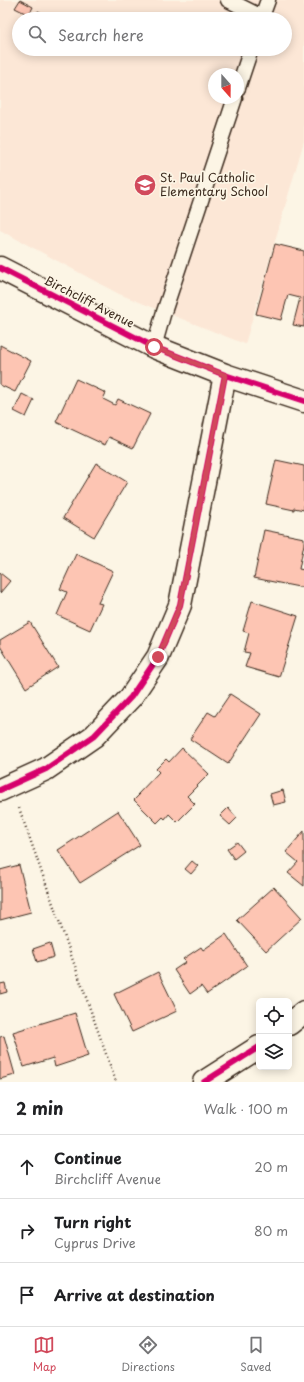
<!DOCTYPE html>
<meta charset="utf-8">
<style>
:root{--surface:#fff;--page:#f2f2f2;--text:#202124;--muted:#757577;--line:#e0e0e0;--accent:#d1495b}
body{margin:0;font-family:"Playpen Sans",sans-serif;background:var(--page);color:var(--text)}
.controls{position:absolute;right:12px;bottom:12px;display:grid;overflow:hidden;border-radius:6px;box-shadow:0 2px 10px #0003}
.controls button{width:36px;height:36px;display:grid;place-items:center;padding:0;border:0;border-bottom:1px solid var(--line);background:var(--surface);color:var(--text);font:20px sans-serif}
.compass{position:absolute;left:208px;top:68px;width:36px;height:36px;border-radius:50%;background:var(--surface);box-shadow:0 2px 10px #0003;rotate:159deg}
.stop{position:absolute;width:12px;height:12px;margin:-9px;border:3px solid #d1495b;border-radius:50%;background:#fff}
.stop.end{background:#d1495b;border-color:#fff;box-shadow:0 1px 4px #0008}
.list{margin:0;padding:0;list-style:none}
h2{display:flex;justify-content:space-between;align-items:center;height:52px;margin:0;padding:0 16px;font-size:17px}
h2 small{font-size:13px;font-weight:400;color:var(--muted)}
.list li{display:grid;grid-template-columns:26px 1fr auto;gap:12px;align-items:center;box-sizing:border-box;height:64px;padding:0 16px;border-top:1px solid var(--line)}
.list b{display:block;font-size:15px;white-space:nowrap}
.list p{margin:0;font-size:13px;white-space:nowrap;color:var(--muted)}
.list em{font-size:13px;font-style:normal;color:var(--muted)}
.icon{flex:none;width:22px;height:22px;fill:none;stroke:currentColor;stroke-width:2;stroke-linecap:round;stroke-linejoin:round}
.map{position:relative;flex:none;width:304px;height:1082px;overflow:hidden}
.search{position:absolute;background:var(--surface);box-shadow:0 2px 10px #0003;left:12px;right:12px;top:12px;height:44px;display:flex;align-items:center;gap:10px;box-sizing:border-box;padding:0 14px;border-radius:22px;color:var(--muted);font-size:15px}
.sheet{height:244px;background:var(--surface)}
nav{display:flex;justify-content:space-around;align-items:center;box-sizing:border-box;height:56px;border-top:1px solid var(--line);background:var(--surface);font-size:11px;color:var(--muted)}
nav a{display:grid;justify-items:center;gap:2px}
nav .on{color:var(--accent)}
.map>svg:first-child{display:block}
</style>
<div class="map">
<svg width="304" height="1082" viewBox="0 0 304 1082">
<rect width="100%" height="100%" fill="#fcf5e5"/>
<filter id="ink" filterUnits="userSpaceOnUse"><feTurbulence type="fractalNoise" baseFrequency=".025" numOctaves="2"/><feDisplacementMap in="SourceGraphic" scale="8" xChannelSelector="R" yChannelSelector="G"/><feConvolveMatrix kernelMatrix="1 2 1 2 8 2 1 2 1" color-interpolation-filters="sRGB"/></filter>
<g filter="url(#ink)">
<path fill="#fce7d6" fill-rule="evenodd" d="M 0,0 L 304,0 L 304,141 L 245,344 L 119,294 L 0,230 ZM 19,19 L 285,19 L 285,49 L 19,49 ZM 214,74 L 238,74 L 238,98 L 214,98 Z"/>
<path fill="#fdc5b3" stroke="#3b2a1e" d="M 20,0 L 33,7 L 29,15 L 15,8 Z
M 38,11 L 46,15 L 44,19 L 35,16 Z
M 275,244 L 304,251 L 304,327 L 293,325 L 300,298 L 288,295 L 281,320 L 256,314 Z
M 0,345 L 31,361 L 15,392 L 0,385 Z
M 76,379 L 106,393 L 103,399 L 115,405 L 118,399 L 150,414 L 133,448 L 109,437 L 105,445 L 56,422 Z
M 22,394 L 34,400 L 26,417 L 14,411 Z
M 276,460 L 304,466 L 304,510 L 294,508 L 294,510 L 266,504 Z
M 96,463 L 127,482 L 94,537 L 63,518 Z
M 264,530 L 304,538 L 304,544 L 299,569 L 304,570 L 304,588 L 254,578 Z
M 76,554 L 113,571 L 98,603 L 102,604 L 90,630 L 57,615 L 67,592 L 60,589 Z
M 0,573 L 10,581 L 0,593 Z
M 252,601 L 298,616 L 279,677 L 245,667 L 250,653 L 244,652 L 249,633 L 243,631 Z
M 30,622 L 58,667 L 26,688 L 0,646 L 0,640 Z
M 230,694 L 261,714 L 228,764 L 190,739 L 208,712 L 215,716 Z
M 182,748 L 209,774 L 187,796 L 195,804 L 177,822 L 169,814 L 165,819 L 163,817 L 157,823 L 134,800 L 139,795 L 138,794 L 159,772 L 156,769 L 166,759 L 169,762 Z
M 283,790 L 286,802 L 273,805 L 270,794 Z
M 228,808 L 237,818 L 230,825 L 220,816 Z
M 118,811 L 140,845 L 80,883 L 58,850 Z
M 304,831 L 304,886 L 288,873 L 298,862 L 286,852 Z
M 237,842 L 244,851 L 234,859 L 227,849 Z
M 192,861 L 198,866 L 191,874 L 185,869 Z
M 19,865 L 31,912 L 0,920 L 0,870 Z
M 274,887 L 302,918 L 266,951 L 237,920 Z
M 226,934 L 247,966 L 207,994 L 201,986 L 190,994 L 174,970 L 186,962 L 183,959 L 201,947 L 203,950 Z
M 50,943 L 54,957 L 37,962 L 33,949 Z
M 158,972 L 177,1011 L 132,1032 L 114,994 Z
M 5,983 L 7,992 L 0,994 L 0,984 Z
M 75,1013 L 88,1056 L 55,1067 L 53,1058 L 24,1067 L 13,1032 Z
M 4,1036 L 15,1075 L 0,1079 L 0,1037 Z"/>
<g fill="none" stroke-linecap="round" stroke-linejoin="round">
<g stroke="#3b2a1e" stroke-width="17">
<path id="lane" d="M 228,0 L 262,17
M 261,19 L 268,0
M 238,88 L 251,49
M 154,347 L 163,315 L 235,98"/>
</g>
<g stroke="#3b2a1e" stroke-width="25">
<path id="street" d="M 0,268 L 154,347 L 225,375 L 304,401
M 0,790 L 46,769 L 94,736 L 131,697 L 158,657 L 180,605 L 225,375
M 289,1024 L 304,1012
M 204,1082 L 259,1047"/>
</g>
<path stroke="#3b2a1e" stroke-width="2.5" stroke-dasharray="1 3" stroke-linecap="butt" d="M 19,808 L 116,1082"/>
<use href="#lane" stroke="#fcf5e5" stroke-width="14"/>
<use href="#street" stroke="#fcf5e5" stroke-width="22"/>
<g stroke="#fcf5e5" stroke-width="8">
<path id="cycleway" d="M 0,268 L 154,347 L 225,375 L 304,401
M 0,790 L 46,769 L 94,736 L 131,697 L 158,657 L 180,605 L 225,375
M 204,1082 L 259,1047"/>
</g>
<use href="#cycleway" stroke="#d6006c" stroke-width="6"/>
</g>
</g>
<g fill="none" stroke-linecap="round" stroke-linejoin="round" filter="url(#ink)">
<path stroke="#d1495b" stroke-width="5" d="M 154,347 L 225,375 L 180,605 L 158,657"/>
</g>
<defs>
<g id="school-disc" transform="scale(1.15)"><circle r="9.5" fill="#d1495b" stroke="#fcf5e5"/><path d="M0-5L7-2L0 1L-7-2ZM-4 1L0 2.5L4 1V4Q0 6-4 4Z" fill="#fff"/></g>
</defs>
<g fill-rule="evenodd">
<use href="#school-disc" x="145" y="185"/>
</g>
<g text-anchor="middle" stroke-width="3.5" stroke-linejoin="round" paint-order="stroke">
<g font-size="12" fill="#3b2a1e" stroke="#fcf5e5" text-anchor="start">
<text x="160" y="182">St. Paul Catholic<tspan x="160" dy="14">Elementary School</tspan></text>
</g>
<g font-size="12" fill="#3b2a1e" stroke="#fcf5e5">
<text transform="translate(89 302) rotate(27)" y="4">Birchcliff Avenue</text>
</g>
</g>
</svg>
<div class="controls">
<button><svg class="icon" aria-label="locate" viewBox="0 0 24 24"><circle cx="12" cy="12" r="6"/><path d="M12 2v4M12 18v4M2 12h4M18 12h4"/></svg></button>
<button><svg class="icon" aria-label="layers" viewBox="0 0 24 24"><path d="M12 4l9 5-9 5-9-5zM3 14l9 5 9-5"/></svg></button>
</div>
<svg class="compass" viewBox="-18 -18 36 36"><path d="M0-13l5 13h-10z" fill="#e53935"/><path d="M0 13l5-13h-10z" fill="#757577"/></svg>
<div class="stop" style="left:154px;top:347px"></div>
<div class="stop end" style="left:158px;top:657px"></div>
<div class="search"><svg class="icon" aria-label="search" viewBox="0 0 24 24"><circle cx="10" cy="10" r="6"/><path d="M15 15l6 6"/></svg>Search here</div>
</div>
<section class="sheet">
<h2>2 min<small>Walk · 100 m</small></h2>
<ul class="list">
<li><svg class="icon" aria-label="ahead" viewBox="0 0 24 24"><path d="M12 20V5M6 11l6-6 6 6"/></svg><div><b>Continue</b><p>Birchcliff Avenue</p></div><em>20 m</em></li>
<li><svg class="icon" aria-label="right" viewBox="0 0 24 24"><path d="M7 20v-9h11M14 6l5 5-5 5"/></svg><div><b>Turn right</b><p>Cyprus Drive</p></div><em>80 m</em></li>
<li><svg class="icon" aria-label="arrive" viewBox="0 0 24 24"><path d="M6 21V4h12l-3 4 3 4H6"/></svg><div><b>Arrive at destination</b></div></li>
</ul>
</section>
<nav>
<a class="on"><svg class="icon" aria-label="map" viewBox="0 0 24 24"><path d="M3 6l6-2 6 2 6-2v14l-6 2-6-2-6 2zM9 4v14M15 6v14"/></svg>Map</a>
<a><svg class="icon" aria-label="directions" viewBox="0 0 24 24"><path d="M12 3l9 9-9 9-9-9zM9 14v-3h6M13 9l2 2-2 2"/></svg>Directions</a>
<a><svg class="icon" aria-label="saved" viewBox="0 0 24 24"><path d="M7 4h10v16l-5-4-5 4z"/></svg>Saved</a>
</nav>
